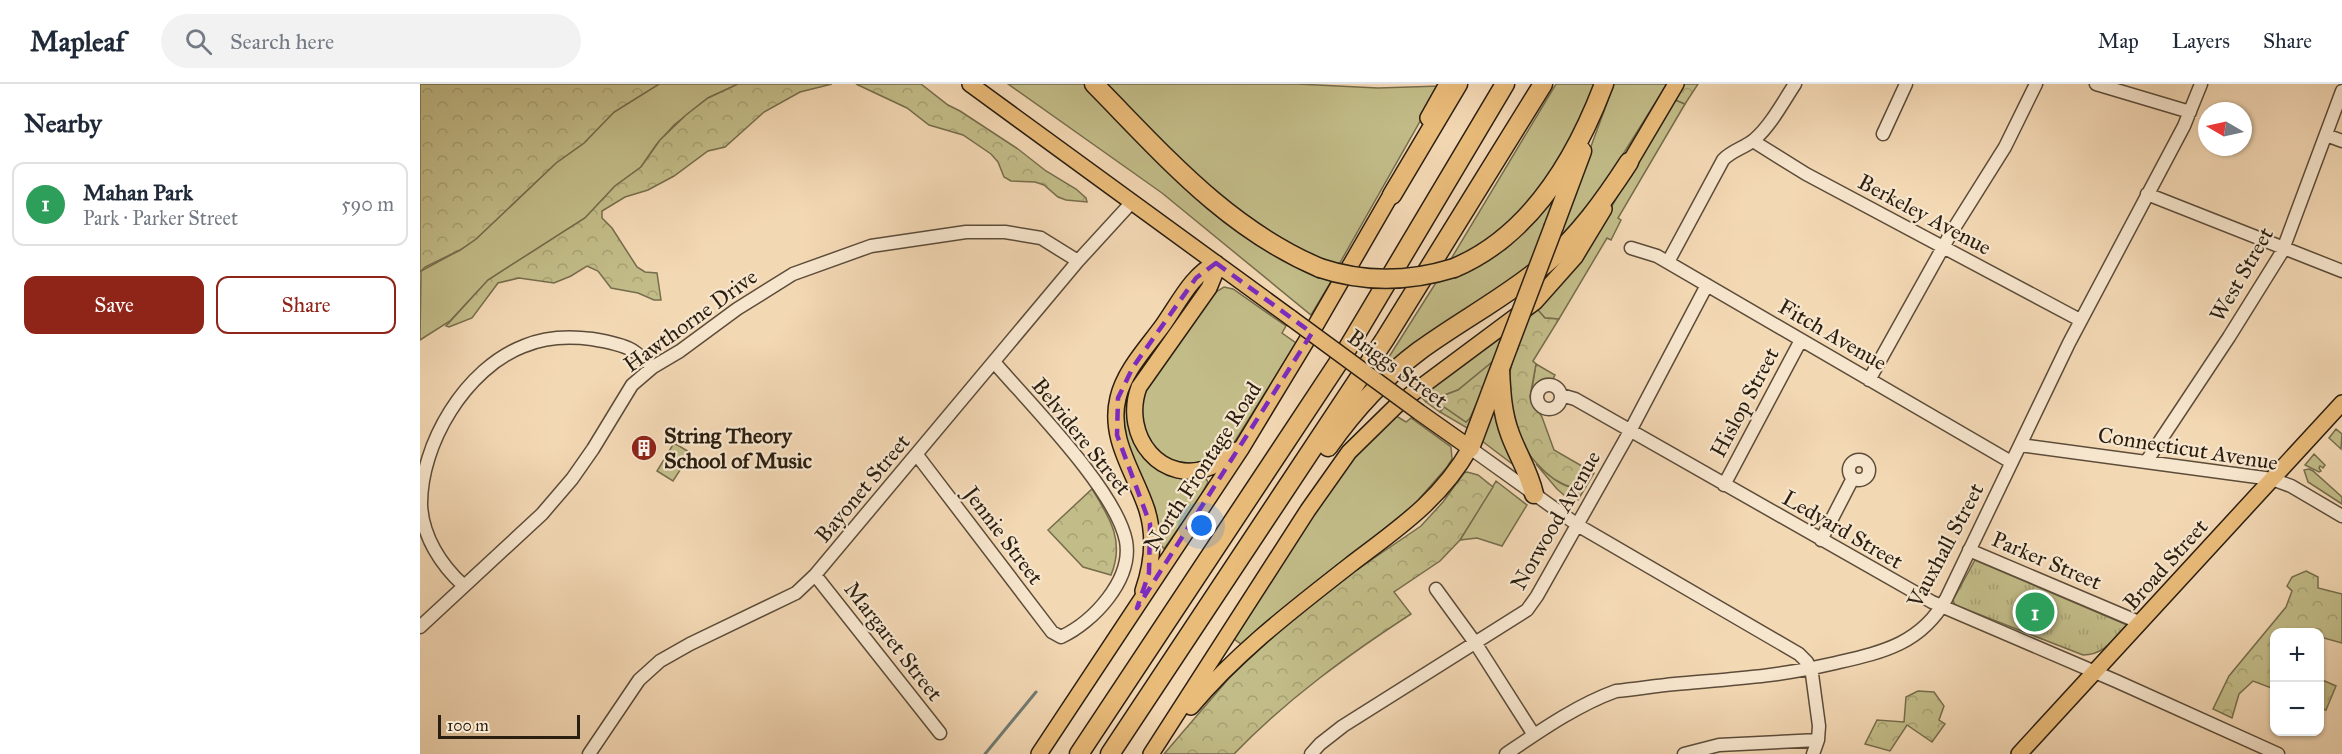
<!DOCTYPE html>
<meta charset="utf-8">
<style>
:root{--surface:#fff;--page:#f2f2f3;--text:#1f2937;--muted:#747a83;--line:#e0e1e3;--accent:#8f2418}
body{margin:0;font-family:"IM FELL Great Primer",serif;background:var(--page);color:var(--text)}
.controls{position:absolute;right:18px;bottom:18px;display:grid;overflow:hidden;border-radius:12px;box-shadow:0 2px 4px #0004}
.controls button{width:54px;height:54px;display:grid;place-items:center;padding:0;border:0;border-bottom:2px solid var(--line);background:var(--surface);color:var(--text);font:30px sans-serif}
.compass{position:absolute;left:1778px;top:18px;width:54px;height:54px;border-radius:50%;background:var(--surface);box-shadow:0 2px 4px #0004;rotate:279deg}
.scale{position:absolute;left:18px;bottom:15px;width:142px;box-sizing:border-box;padding-left:6px;border:3px solid #2a1e10;border-top:0;font-size:16px;line-height:21px;white-space:nowrap;color:#2a1e10;-webkit-text-stroke:4px #f7e6ce;paint-order:stroke}
.you{position:absolute;left:782px;top:442px;width:21px;height:21px;margin:-15px;border:4px solid #fff;border-radius:50%;background:#1a73e8;box-shadow:0 0 0 9px #1a73e833}
.badge{display:grid;place-items:center;width:39px;height:39px;border-radius:50%;background:var(--accent);color:#fff;font-size:20px;font-weight:700}
.pin{position:absolute;translate:-50% -50%;border:3px solid #fff;box-shadow:0 2px 6px #0006}
.list{margin:0;padding:0;list-style:none}
h2{display:flex;justify-content:space-between;align-items:center;height:78px;margin:0;padding:0 24px;font-size:26px}
h2 small{font-size:20px;font-weight:400;color:var(--muted)}
.list li{display:grid;grid-template-columns:39px 1fr auto;gap:18px;align-items:center;box-sizing:border-box;height:84px;margin:0 12px 12px;padding:0 12px;border:2px solid var(--line);border-radius:12px}
.list b{display:block;font-size:22px;white-space:nowrap}
.list p{margin:0;font-size:20px;white-space:nowrap;color:var(--muted)}
.list em{font-size:20px;font-style:normal;color:var(--muted)}
.actions{display:flex;gap:12px;padding:18px 24px}
.actions a{flex:1;padding:14px 0;border:2px solid var(--accent);border-radius:12px;text-align:center;font-size:21px;color:var(--accent)}
.actions .main{background:var(--accent);color:#fff}
.icon{flex:none;width:33px;height:33px;fill:none;stroke:currentColor;stroke-width:2;stroke-linecap:round;stroke-linejoin:round}
.map{position:relative;flex:none;width:1922px;height:670px;overflow:hidden}
header{display:flex;align-items:center;gap:36px;box-sizing:border-box;height:84px;padding:0 30px;background:var(--surface);border-bottom:2px solid var(--line)}
header strong{font-size:28px}
nav{display:flex;gap:33px;margin-inline-start:auto;font-size:21px}
.search{width:420px;height:54px;background:var(--page);display:flex;align-items:center;gap:15px;box-sizing:border-box;padding:0 21px;border-radius:33px;color:var(--muted);font-size:22px}
main{display:flex}
aside{flex:1;background:var(--surface)}
.map>svg:first-child{display:block}
</style>
<header>
<strong>Mapleaf</strong>
<div class="search"><svg class="icon" aria-label="search" viewBox="0 0 24 24"><circle cx="10" cy="10" r="6"/><path d="M15 15l6 6"/></svg>Search here</div>
<nav><a>Map</a><a>Layers</a><a>Share</a></nav>
</header>
<main>
<aside>
<h2>Nearby<small></small></h2>
<ul class="list">
<li><span class="badge" style="background:#2e9e5b">1</span><div><b>Mahan Park</b><p>Park · Parker Street</p></div><em>590 m</em></li>
</ul>
<div class="actions"><a class="main">Save</a><a>Share</a></div>
</aside>
<div class="map">
<svg width="1922" height="670" viewBox="0 0 1922 670">
<defs>
<pattern id="forest-crowns" width="20" height="18" patternUnits="userSpaceOnUse" patternTransform="scale(1.5)"><rect width="20" height="18" fill="#c2bc88"/><path d="M2 6a3 3 0 1 1 6 0M12 15a3 3 0 1 1 6 0" fill="none" stroke="#a7a174"/></pattern>
<pattern id="park-tufts" width="24" height="20" patternUnits="userSpaceOnUse" patternTransform="scale(1.5)"><rect width="24" height="20" fill="#c2bc88"/><path d="M3 7l-1-3M5 7V3M7 7l1-3M15 17l-1-3M17 17v-4M19 17l1-3" fill="none" stroke="#a7a174"/></pattern>
</defs>
<rect width="100%" height="100%" fill="#f3d8b4"/>
<filter id="stains"><feTurbulence type="fractalNoise" baseFrequency=".00333" numOctaves="4"/><feColorMatrix values="0 0 0 0 .2 0 0 0 0 .09 0 0 0 0 .02 0 0 0 .5 -.17"/></filter>
<radialGradient id="worn" r=".72"><stop offset=".6" stop-color="#630" stop-opacity="0"/><stop offset="1" stop-color="#630" stop-opacity=".3"/></radialGradient>
<path fill="#c2bc88" stroke="#766d4c" stroke-width="1.5" d="M 239,0 L 318,0 L 288,14 L 254,41 L 236,61 L 221,83 L 195,102 L 165,134 L 68,196 L 30,237 L 0,256 L 1,187 L 40,166 L 56,155 L 136,79 L 164,59 L 194,28 Z
M 588,0 L 666,0 C 721,58 774,125 845,165 C 866,177 889,186 912,196 L 891,231 L 742,109 Z
M 680,0 L 877,0 L 958,4 L 1020,2 L 917,184 L 903,180 L 813,127 Z
M 1136,0 L 1176,0 L 1170,15 L 1132,90 L 1085,148 L 1028,180 Z
M 1194,0 L 1247,0 L 1163,134 L 1132,168 Z
M 1253,15 L 1265,20 L 1198,134 L 1201,136 L 1191,156 L 1187,154 L 1139,235 L 1125,234 L 1117,225 L 1188,129 Z
M 1146,93 L 1112,187 L 966,288 L 962,284 L 1017,197 L 1052,186 L 1086,165 L 1124,126 Z
M 804,203 L 813,205 L 866,242 L 862,249 L 876,259 L 812,362 C 786,388 742,385 725,351 C 717,334 723,312 729,296 L 794,209 Z
M 1090,245 L 1052,341 L 1047,344 L 1020,328 L 1024,323 L 1046,338 L 1076,275 L 1038,306 L 1006,318 L 998,310 Z
M 1116,280 L 1135,291 L 1133,295 C 1122,292 1119,297 1112,305 Z
M 713,294 L 717,295 L 721,367 L 783,390 L 788,398 L 779,415 L 744,465 L 742,462 L 738,461 L 731,415 L 707,359 L 703,345 L 703,319 Z
M 1077,312 L 1099,385 L 1062,357 Z
M 973,330 L 986,338 L 991,334 L 1031,363 L 1032,375 L 1027,383 L 993,422 L 821,560 L 814,555 L 851,495 L 930,376 Z
M 1916,345 L 1922,350 L 1921,365 L 1909,354 Z
M 254,359 L 271,369 L 253,397 L 237,387 Z
M 1894,370 L 1905,381 L 1903,384 L 1900,382 L 1899,384 L 1901,387 L 1899,388 L 1885,381 Z
M 1116,380 C 1126,388 1145,408 1159,402 C 1164,399 1169,393 1174,389 L 1158,416 L 1151,417 L 1137,405 Z
M 1889,385 L 1893,387 L 1922,413 L 1922,420 L 1888,398 L 1884,386 Z
M 1076,397 L 1107,421 L 1082,462 L 1057,454 L 1040,456 Z"/>
<path fill="url(#forest-crowns)" stroke="#766d4c" stroke-width="1.5" d="M 0,0 L 239,0 L 194,28 L 164,59 L 136,79 L 56,155 L 40,166 L 5,183 L 0,188 Z
M 318,0 L 412,0 L 380,8 L 344,28 L 305,63 L 288,67 L 254,92 L 228,106 L 205,113 L 182,127 L 182,134 L 192,144 L 217,183 L 225,188 L 237,189 L 241,216 L 234,216 L 218,209 L 191,204 L 178,187 L 167,182 L 151,192 L 134,199 L 99,194 L 78,199 L 52,234 L 29,243 L 26,242 L 68,196 L 165,134 L 195,102 L 221,83 L 240,56 L 266,31 L 288,14 Z
M 436,0 L 501,0 L 528,21 L 540,27 L 598,65 L 626,87 L 656,105 L 666,114 L 667,118 L 646,116 L 638,113 L 624,101 L 615,98 L 591,97 L 584,93 L 578,78 L 571,70 L 543,51 L 509,41 L 487,24 Z
M 1262,0 L 1278,0 L 1265,20 L 1253,15 Z
M 1117,225 L 1125,234 L 1139,235 L 1113,277 L 1116,280 L 1110,313 L 1122,333 L 1134,366 L 1174,389 C 1169,394 1163,402 1155,403 C 1148,404 1141,399 1134,395 C 1107,376 1088,341 1088,308 C 1088,281 1101,252 1110,228 Z
M 1077,274 L 1050,334 L 1046,338 L 1024,323 L 1020,328 L 1006,318 L 1038,306 Z
M 1047,388 L 1058,391 L 1073,403 L 1040,456 L 1020,477 L 974,508 L 991,530 C 928,571 867,615 814,670 L 744,670 L 810,593 L 867,539 L 932,489 L 1001,442 L 1023,418 L 1044,389 Z
M 672,405 C 690,434 705,457 691,491 L 663,483 L 628,446 Z
M 1886,487 L 1898,493 L 1898,504 L 1922,510 L 1922,559 L 1900,553 L 1900,548 L 1886,548 L 1874,545 L 1873,548 L 1854,548 L 1854,605 L 1833,597 L 1819,610 L 1812,634 L 1793,625 L 1809,592 L 1866,523 L 1872,507 L 1867,502 L 1872,493 Z
M 1900,595 L 1916,602 L 1906,626 L 1900,624 Z
M 1498,607 L 1514,608 L 1524,622 L 1519,636 L 1525,640 L 1512,658 L 1487,641 L 1470,667 L 1445,660 L 1457,636 L 1484,638 L 1486,613 Z"/>
<path fill="url(#park-tufts)" stroke="#766d4c" stroke-width="1.5" d="M 1555,476 L 1707,541 C 1694,555 1684,571 1663,571 L 1535,521 L 1533,516 Z"/>
<g fill="none" stroke-linecap="round" stroke-linejoin="round">
<path stroke="#6f7b72" stroke-width="3" d="M 565,670 L 616,608"/>
<g stroke="#5c4c39" stroke-width="15">
<path id="minor" d="M 1676,0 L 1770,28
M 1463,50 L 1486,0
M 1906,51 L 1922,57
M 1333,57 L 1386,90 L 1660,236
M 1727,110 L 1922,187
M 1211,164 L 1237,172 L 1591,378
M 1248,178 L 1303,76 C 1312,66 1325,64 1335,55 C 1351,41 1363,18 1375,0
M 1449,296 L 1531,149 L 1585,63 L 1616,0
M1117 313a12 12 0 1 1 24 0a12 12 0 1 1-24 0Z
M 1141,311 L 1155,315 L 1512,518 L 1696,597 L 1858,670
M 1600,361 L 1852,395 L 1871,402 L 1922,432
M 1050,364 L 1159,442 L 1379,570 L 1387,578 L 1392,590 L 1399,642 L 1398,656 L 1393,670
M 497,371 L 632,548 L 641,553 C 673,538 713,496 706,457 C 696,406 610,320 574,278
M1429 386a10 10 0 1 1 20 0a10 10 0 1 1-20 0Z
M 1726,378 L 1809,253 L 1862,168 L 1922,7
M 1304,401 L 1381,256
M 1401,456 L 1433,394
M 1549,466 L 1721,539
M 395,491 L 520,649
M 43,501 C 21,481 3,453 1,422 C 0,360 46,284 104,262 C 125,253 149,252 172,255 C 184,257 201,260 212,266 C 219,270 226,278 233,283
M 1016,505 L 1056,560 L 1114,651
M 0,543 L 122,430 L 152,395 L 173,365 L 212,301 L 233,283 L 260,267 L 317,225 L 373,190 L 451,162 L 546,148 L 585,148 L 621,154 L 658,177
M 169,670 L 219,596 L 240,577 L 270,560 L 376,509 L 395,491 L 658,177 L 712,118
M 891,670 L 900,660 L 923,642 L 1107,526 L 1117,512 L 1209,349 L 1287,201
M 1086,670 C 1120,647 1157,621 1196,607 C 1216,605 1235,602 1255,600 C 1310,595 1356,593 1411,580 C 1458,569 1500,562 1526,515 L 1649,259 L 1764,42 L 1781,0
M 1264,670 L 1299,661 L 1398,656"/>
</g>
<g stroke="#2a1e10" stroke-width="18">
<path id="major" d="M 550,0 L 871,234
M 1008,34 L 1027,0
M 1204,88 L 1256,0
M 796,179 L 796,187 L 789,204 L 719,303 C 701,352 742,404 793,382 C 802,379 809,372 816,366
M 723,507 C 732,481 735,452 727,426 C 715,389 688,355 698,314 C 704,287 727,263 743,241 C 758,220 772,190 796,179
M 771,623 C 817,568 874,525 930,481 C 977,445 1020,417 1050,364 L 999,328
M 619,670 L 821,365 L 890,251 L 976,102
M 731,670 L 888,426 L 929,368 L 978,320 L 1115,218 L 1155,173 L 1184,125
M 1599,670 L 1922,319"/>
</g>
<g stroke="#2a1e10" stroke-width="21">
<path id="highway" d="M 674,0 C 744,71 806,144 900,184
M 972,111 L 1038,0
M 1134,142 L 1162,67
M 1034,184 C 1110,152 1156,74 1184,0
M 1080,285 C 1081,307 1082,329 1090,350 C 1098,372 1108,385 1114,410
M 908,363 C 934,326 963,294 999,267 C 1040,237 1086,213 1124,181 C 1158,153 1185,115 1209,78
M 1050,364 L 1088,263
M 659,670 L 926,267 L 1085,0
M 690,670 L 965,255 L 1123,0"/>
</g>
<use href="#minor" stroke="#f7e6ce" stroke-width="12"/>
<use href="#major" stroke="#eabc7a" stroke-width="15"/>
<use href="#highway" stroke="#eabc7a" stroke-width="18"/>
<g stroke="#2a1e10" stroke-width="18" stroke-linecap="butt">
<path id="major-bridge" d="M 871,234 L 999,328"/>
</g>
<g stroke="#2a1e10" stroke-width="21" stroke-linecap="butt">
<path id="highway-bridge" d="M 900,184 C 945,199 989,198 1034,184
M 1088,263 L 1134,142"/>
</g>
<use href="#major-bridge" stroke="#eabc7a" stroke-width="15"/>
<use href="#highway-bridge" stroke="#eabc7a" stroke-width="18"/>
</g>
<path fill="none" stroke="#7b2cbf" stroke-width="4.5" stroke-dasharray="12 8" stroke-linejoin="round" d="M 796,179 L 892,249 L 717,524 L 729,489 L 730,440 L 697,351 L 698,314 L 713,283 L 776,194 Z"/>
<defs>
<g id="building-disc" transform="scale(1.35)"><circle r="9.5" fill="#8f2418" stroke="#f7e6ce"/><path d="M-4-6H4V6H1V3H-1V6H-4ZM-2.5-4.3h1.7v1.8h-1.7ZM.8-4.3h1.7v1.8H.8ZM-2.5-1h1.7V.8h-1.7ZM.8-1h1.7V.8H.8Z" fill="#fff"/></g>
</defs>
<g fill-rule="evenodd">
<use href="#building-disc" x="224" y="364"/>
</g>
<g text-anchor="middle" stroke-width="4.5" stroke-linejoin="round" paint-order="stroke">
<g font-size="22" fill="#2a1e10" stroke="#f7e6ce">
<text transform="translate(1505 130) rotate(28)" y="8">Berkeley Avenue</text>
<text transform="translate(1821 190) rotate(-60)" y="8">West Street</text>
<text transform="translate(270 236) rotate(-36)" y="8">Hawthorne Drive</text>
<text transform="translate(1413 250) rotate(30)" y="8">Fitch Avenue</text>
<text transform="translate(978 284) rotate(36)" y="8">Briggs Street</text>
<text transform="translate(1324 318) rotate(-62)" y="8">Hislop Street</text>
<text transform="translate(662 352) rotate(51)" y="8">Belvidere Street</text>
<text transform="translate(1768 364) rotate(9)" y="8">Connecticut Avenue</text>
<text transform="translate(782 382) rotate(-57)" y="8">North Frontage Road</text>
<text transform="translate(442 404) rotate(-50)" y="8">Bayonet Street</text>
<text transform="translate(1135 436) rotate(-60)" y="8">Norwood Avenue</text>
<text transform="translate(1423 445) rotate(30)" y="8">Ledyard Street</text>
<text transform="translate(584 451) rotate(53)" y="8">Jennie Street</text>
<text transform="translate(1525 461) rotate(-62)" y="8">Vauxhall Street</text>
<text transform="translate(1627 476) rotate(23)" y="8">Parker Street</text>
<text transform="translate(1745 480) rotate(-48)" y="8">Broad Street</text>
<text transform="translate(474 557) rotate(52)" y="8">Margaret Street</text>
</g>
<g font-size="22" font-weight="bold" fill="#2a1e10" stroke="#f7e6ce" text-anchor="start">
<text x="244" y="359">String Theory<tspan x="244" dy="25">School of Music</tspan></text>
</g>
</g>
<rect width="100%" height="100%" filter="url(#stains)"/>
<rect width="100%" height="100%" fill="url(#worn)"/>
</svg>
<div class="controls">
<button>+</button>
<button>−</button>
</div>
<svg class="compass" viewBox="-18 -18 36 36"><path d="M0-13l5 13h-10z" fill="#e53935"/><path d="M0 13l5-13h-10z" fill="#747a83"/></svg>
<div class="scale">100 m</div>
<div class="you"></div>
<div class="pin badge" style="left:1615px;top:528px;background:#2e9e5b">1</div>
</div>
</main>
